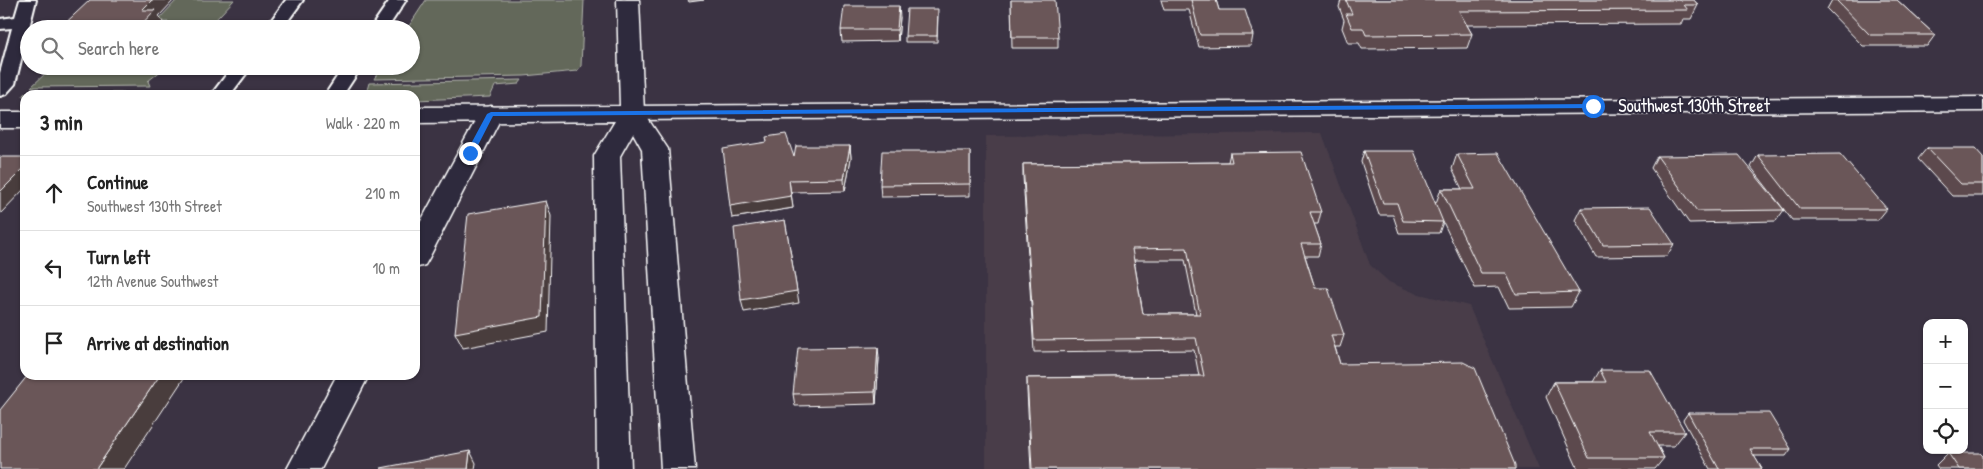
<!DOCTYPE html>
<meta charset="utf-8">
<style>
:root{--surface:#fff;--page:#f2f2f2;--text:#222;--muted:#767676;--line:#e0e0e0}
body{margin:0;font-family:"Patrick Hand",sans-serif;background:var(--page);color:var(--text)}
.controls{position:absolute;right:15px;bottom:15px;display:grid;overflow:hidden;border-radius:10px;box-shadow:0 1px 4px #0004}
.controls button{width:45px;height:45px;display:grid;place-items:center;padding:0;border:0;border-bottom:1px solid var(--line);background:var(--surface);color:var(--text);font:25px sans-serif}
.stop{position:absolute;width:15px;height:15px;margin:-11px;border:4px solid #1a73e8;border-radius:50%;background:#fff}
.stop.end{background:#1a73e8;border-color:#fff;box-shadow:0 1px 5px #0008}
.list{margin:0;padding:0;list-style:none}
h2{display:flex;justify-content:space-between;align-items:center;height:65px;margin:0;padding:0 20px;font-size:21px}
h2 small{font-size:16px;font-weight:400;color:var(--muted)}
.list li{display:grid;grid-template-columns:32px 1fr auto;gap:15px;align-items:center;box-sizing:border-box;height:75px;padding:0 20px;border-top:1px solid var(--line)}
.list b{display:block;font-size:19px;white-space:nowrap}
.list p{margin:0;font-size:16px;white-space:nowrap;color:var(--muted)}
.list em{font-size:16px;font-style:normal;color:var(--muted)}
.icon{flex:none;width:28px;height:28px;fill:none;stroke:currentColor;stroke-width:2;stroke-linecap:round;stroke-linejoin:round}
.map{position:relative;flex:none;width:1983px;height:469px;overflow:hidden}
.search{position:absolute;background:var(--surface);box-shadow:0 1px 4px #0004;left:20px;top:20px;width:400px;height:55px;display:flex;align-items:center;gap:12px;box-sizing:border-box;padding:0 18px;border-radius:28px;color:var(--muted);font-size:19px}
.panel{position:absolute;background:var(--surface);box-shadow:0 1px 4px #0004;left:20px;top:90px;width:400px;height:290px;border-radius:15px}
.map>svg:first-child{display:block}
</style>
<div class="map">
<svg width="1983" height="469" viewBox="0 0 1983 469">
<rect width="100%" height="100%" fill="#3b3343"/>
<filter id="ink" filterUnits="userSpaceOnUse"><feTurbulence type="fractalNoise" baseFrequency=".02" numOctaves="2"/><feDisplacementMap in="SourceGraphic" scale="10" xChannelSelector="R" yChannelSelector="G"/><feConvolveMatrix kernelMatrix="1 2 1 2 8 2 1 2 1" color-interpolation-filters="sRGB"/></filter>
<g filter="url(#ink)">
<path fill="#493e4a" d="M 1322,133 L 1370,265 L 1389,282 L 1415,293 L 1469,306 L 1539,469 L 986,469 L 986,136 Z"/>
<path fill="#63685a" stroke="#b1b4ac" d="M 177,0 L 234,0 L 207,29 L 162,29 L 168,22 L 156,22 Z
M 426,0 L 584,0 L 581,66 L 577,71 L 524,76 L 374,79 L 382,66 L 411,66 L 411,29 L 407,29 Z
M 86,66 L 167,66 L 148,81 L 150,86 L 31,87 L 47,72 L 84,68 Z
M 522,80 L 519,84 L 495,86 L 490,97 L 415,100 L 415,95 L 371,95 L 367,90 L 369,83 Z
M 25,93 L 137,93 L 143,95 L 25,95 L 25,100 L 23,95 Z"/>
<g fill="none" stroke-linecap="round" stroke-linejoin="round">
<g stroke="#fff" stroke-width="4">
<path id="lane" d="M 20,0 L 36,0 L 15,84 L 6,94 L 0,96 L 0,73 L 12,28 L 0,29 L 0,19 L 15,17 Z
M 286,0 L 303,0 L 282,29 L 265,29 Z
M 390,0 L 406,0 L 387,29 L 370,29 Z
M 233,66 L 252,66 L 230,95 L 211,95 Z
M 344,66 L 362,66 L 343,95 L 325,95 Z"/>
</g>
<g stroke="#fff" stroke-width="3">
<path id="street" d="M 1983,97 L 1983,111 L 632,120 L 623,118 L 620,113 L 623,108 L 632,106 Z
M 491,106 L 500,109 L 503,114 L 429,258 L 425,265 L 415,268 L 415,232 L 479,114 L 482,109 Z
M 337,375 L 369,375 L 321,469 L 287,469 Z"/>
</g>
<g stroke="#fff" stroke-width="3">
<path id="secondary" d="M 617,0 L 639,0 L 644,113 L 668,149 L 695,469 L 661,469 L 642,149 L 633,133 L 620,156 L 631,469 L 597,469 L 594,156 L 615,121 L 415,123 L 415,107 L 620,106 Z
M 0,112 L 25,112 L 25,128 L 0,128 Z"/>
</g>
<use href="#lane" fill="#2f2a3d" fill-rule="evenodd"/>
<use href="#street" fill="#2f2a3d" fill-rule="evenodd"/>
<use href="#secondary" fill="#2f2a3d" fill-rule="evenodd"/>
</g>
<path fill="#5b4a4d" stroke="#fff" fill-rule="evenodd" d="M 1011,0 L 1058,37 L 1058,48 L 1012,48 Z
M 1161,0 L 1216,0 L 1219,10 L 1253,35 L 1251,46 L 1199,47 L 1189,10 L 1164,10 Z
M 1341,0 L 1694,0 L 1698,5 L 1691,19 L 1683,19 L 1681,24 L 1467,25 L 1472,34 L 1467,48 L 1362,49 L 1359,43 L 1348,43 L 1342,28 L 1344,20 L 1339,7 Z
M 1832,0 L 1897,0 L 1935,35 L 1927,46 L 1863,46 L 1827,9 Z
M 938,15 L 937,42 L 905,42 L 905,36 Z
M 900,17 L 898,41 L 842,42 L 841,30 Z
M 767,142 L 794,157 L 850,146 L 851,158 L 845,191 L 791,192 L 793,208 L 732,218 Z
M 1927,148 L 1983,157 L 1983,196 L 1952,196 L 1918,159 Z
M 970,151 L 970,196 L 881,197 L 880,185 Z
M 1364,151 L 1436,203 L 1441,189 L 1462,189 L 1452,169 L 1457,154 L 1579,292 L 1571,307 L 1509,308 L 1499,287 L 1475,288 L 1443,222 L 1439,233 L 1399,233 L 1393,215 L 1379,215 L 1361,162 Z
M 1230,153 L 1321,212 L 1318,224 L 1314,224 L 1321,244 L 1318,256 L 1305,256 L 1315,288 L 1344,335 L 1340,347 L 1335,347 L 1340,364 L 1515,469 L 1031,469 L 1027,390 L 1027,378 L 1199,376 L 1194,350 L 1034,352 L 1023,176 L 1023,164 L 1228,162 ZM 1134,260 L 1185,260 L 1196,314 L 1143,314 Z
M 1758,155 L 1887,209 L 1878,220 L 1792,220 L 1751,167 Z
M 1657,156 L 1784,210 L 1776,221 L 1689,223 L 1651,168 Z
M 1581,208 L 1674,244 L 1667,256 L 1596,257 L 1575,220 Z
M 879,358 L 876,404 L 795,406 L 793,394 Z
M 1600,370 L 1685,432 L 1674,446 L 1658,446 L 1664,458 L 1655,469 L 1578,469 L 1546,397 L 1554,382 L 1593,382 Z
M 1688,413 L 1791,449 L 1786,456 L 1754,456 L 1762,469 L 1710,469 L 1683,420 Z
M 1948,453 L 1983,469 L 1939,469 L 1936,465 Z"/>
<path fill="#4a3c3e" stroke="#fff" d="M 152,0 L 174,0 L 159,16 L 164,24 L 159,29 L 137,29 L 142,10 Z
M 688,0 L 704,0 L 689,2 Z
M 899,6 L 900,17 L 898,41 L 897,30 Z
M 850,146 L 851,158 L 845,191 L 844,179 Z
M 25,167 L 25,188 L 0,214 L 0,192 Z
M 789,180 L 793,208 L 732,218 L 730,206 Z
M 546,201 L 551,216 L 548,332 L 463,348 L 455,333 Z
M 785,220 L 799,303 L 744,312 L 741,300 Z
M 878,347 L 879,358 L 876,404 L 875,392 Z
M 160,375 L 186,375 L 124,469 L 96,469 Z
M 470,451 L 476,463 L 475,469 L 468,469 Z"/>
<path fill="#6a5659" stroke="#fff" fill-rule="evenodd" d="M 90,0 L 152,0 L 142,10 L 155,10 L 137,29 L 59,29 Z
M 1011,0 L 1055,0 L 1058,37 L 1012,37 Z
M 1191,0 L 1216,0 L 1219,10 L 1245,10 L 1253,35 L 1200,35 Z
M 1346,0 L 1694,0 L 1698,5 L 1684,5 L 1688,10 L 1459,11 L 1472,34 L 1366,35 L 1363,28 L 1352,28 L 1346,14 L 1352,14 Z
M 1836,0 L 1897,0 L 1935,35 L 1870,35 Z
M 844,6 L 899,6 L 897,30 L 841,30 Z
M 907,9 L 938,9 L 937,36 L 905,36 Z
M 786,134 L 794,157 L 796,146 L 850,146 L 844,179 L 789,180 L 791,196 L 730,206 L 723,149 L 767,142 L 766,137 Z
M 1927,148 L 1975,148 L 1983,157 L 1983,184 L 1961,184 Z
M 882,151 L 970,151 L 970,184 L 880,185 Z
M 1364,151 L 1414,151 L 1443,222 L 1403,221 L 1397,203 L 1383,203 Z
M 1301,152 L 1321,212 L 1310,212 L 1321,244 L 1301,244 L 1315,288 L 1328,288 L 1344,335 L 1331,335 L 1340,364 L 1463,362 L 1475,368 L 1515,465 L 1515,469 L 1032,469 L 1027,378 L 1204,376 L 1196,338 L 1034,340 L 1023,164 L 1232,162 L 1230,153 ZM 1187,248 L 1200,314 L 1143,314 L 1132,249 Z
M 1498,153 L 1579,292 L 1516,294 L 1506,273 L 1481,273 L 1441,189 L 1475,189 L 1457,154 Z
M 1840,154 L 1887,209 L 1800,209 L 1758,155 Z
M 1739,155 L 1784,210 L 1697,211 L 1657,156 Z
M 0,157 L 25,157 L 25,167 L 0,192 Z
M 546,201 L 542,317 L 455,333 L 468,214 Z
M 1650,207 L 1674,244 L 1603,245 L 1581,208 Z
M 785,220 L 797,291 L 741,300 L 734,228 Z
M 878,347 L 875,392 L 793,394 L 798,348 Z
M 1600,370 L 1650,370 L 1685,432 L 1650,432 L 1664,458 L 1589,458 L 1554,382 L 1606,382 Z
M 28,375 L 160,375 L 96,469 L 0,469 L 0,410 Z
M 1688,413 L 1769,413 L 1791,449 L 1750,449 L 1762,469 L 1719,469 Z
M 470,451 L 468,469 L 381,469 L 381,468 Z
M 1948,453 L 1980,453 L 1983,456 L 1983,469 L 1959,469 Z"/>
</g>
<path fill="#1a73e8" d="M 1593,104 L 1596,108 L 493,116 L 473,155 L 466,153 L 487,114 L 491,112 Z"/>
<g text-anchor="middle" stroke-width="4" stroke-linejoin="round" paint-order="stroke">
<g font-size="18" fill="#fff" stroke="#2f2a3d">
<text x="1694" y="112">Southwest 130th Street</text>
</g>
</g>
</svg>
<div class="controls">
<button>+</button>
<button>−</button>
<button><svg class="icon" aria-label="locate" viewBox="0 0 24 24"><circle cx="12" cy="12" r="6"/><path d="M12 2v4M12 18v4M2 12h4M18 12h4"/></svg></button>
</div>
<div class="stop" style="left:1593px;top:106px"></div>
<div class="stop end" style="left:470px;top:153px"></div>
<div class="search"><svg class="icon" aria-label="search" viewBox="0 0 24 24"><circle cx="10" cy="10" r="6"/><path d="M15 15l6 6"/></svg>Search here</div>
<section class="panel">
<h2>3 min<small>Walk · 220 m</small></h2>
<ul class="list">
<li><svg class="icon" aria-label="ahead" viewBox="0 0 24 24"><path d="M12 20V5M6 11l6-6 6 6"/></svg><div><b>Continue</b><p>Southwest 130th Street</p></div><em>210 m</em></li>
<li><svg class="icon" aria-label="left" viewBox="0 0 24 24"><path d="M17 20v-9H6M10 6l-5 5 5 5"/></svg><div><b>Turn left</b><p>12th Avenue Southwest</p></div><em>10 m</em></li>
<li><svg class="icon" aria-label="arrive" viewBox="0 0 24 24"><path d="M6 21V4h12l-3 4 3 4H6"/></svg><div><b>Arrive at destination</b></div></li>
</ul>
</section>
</div>
